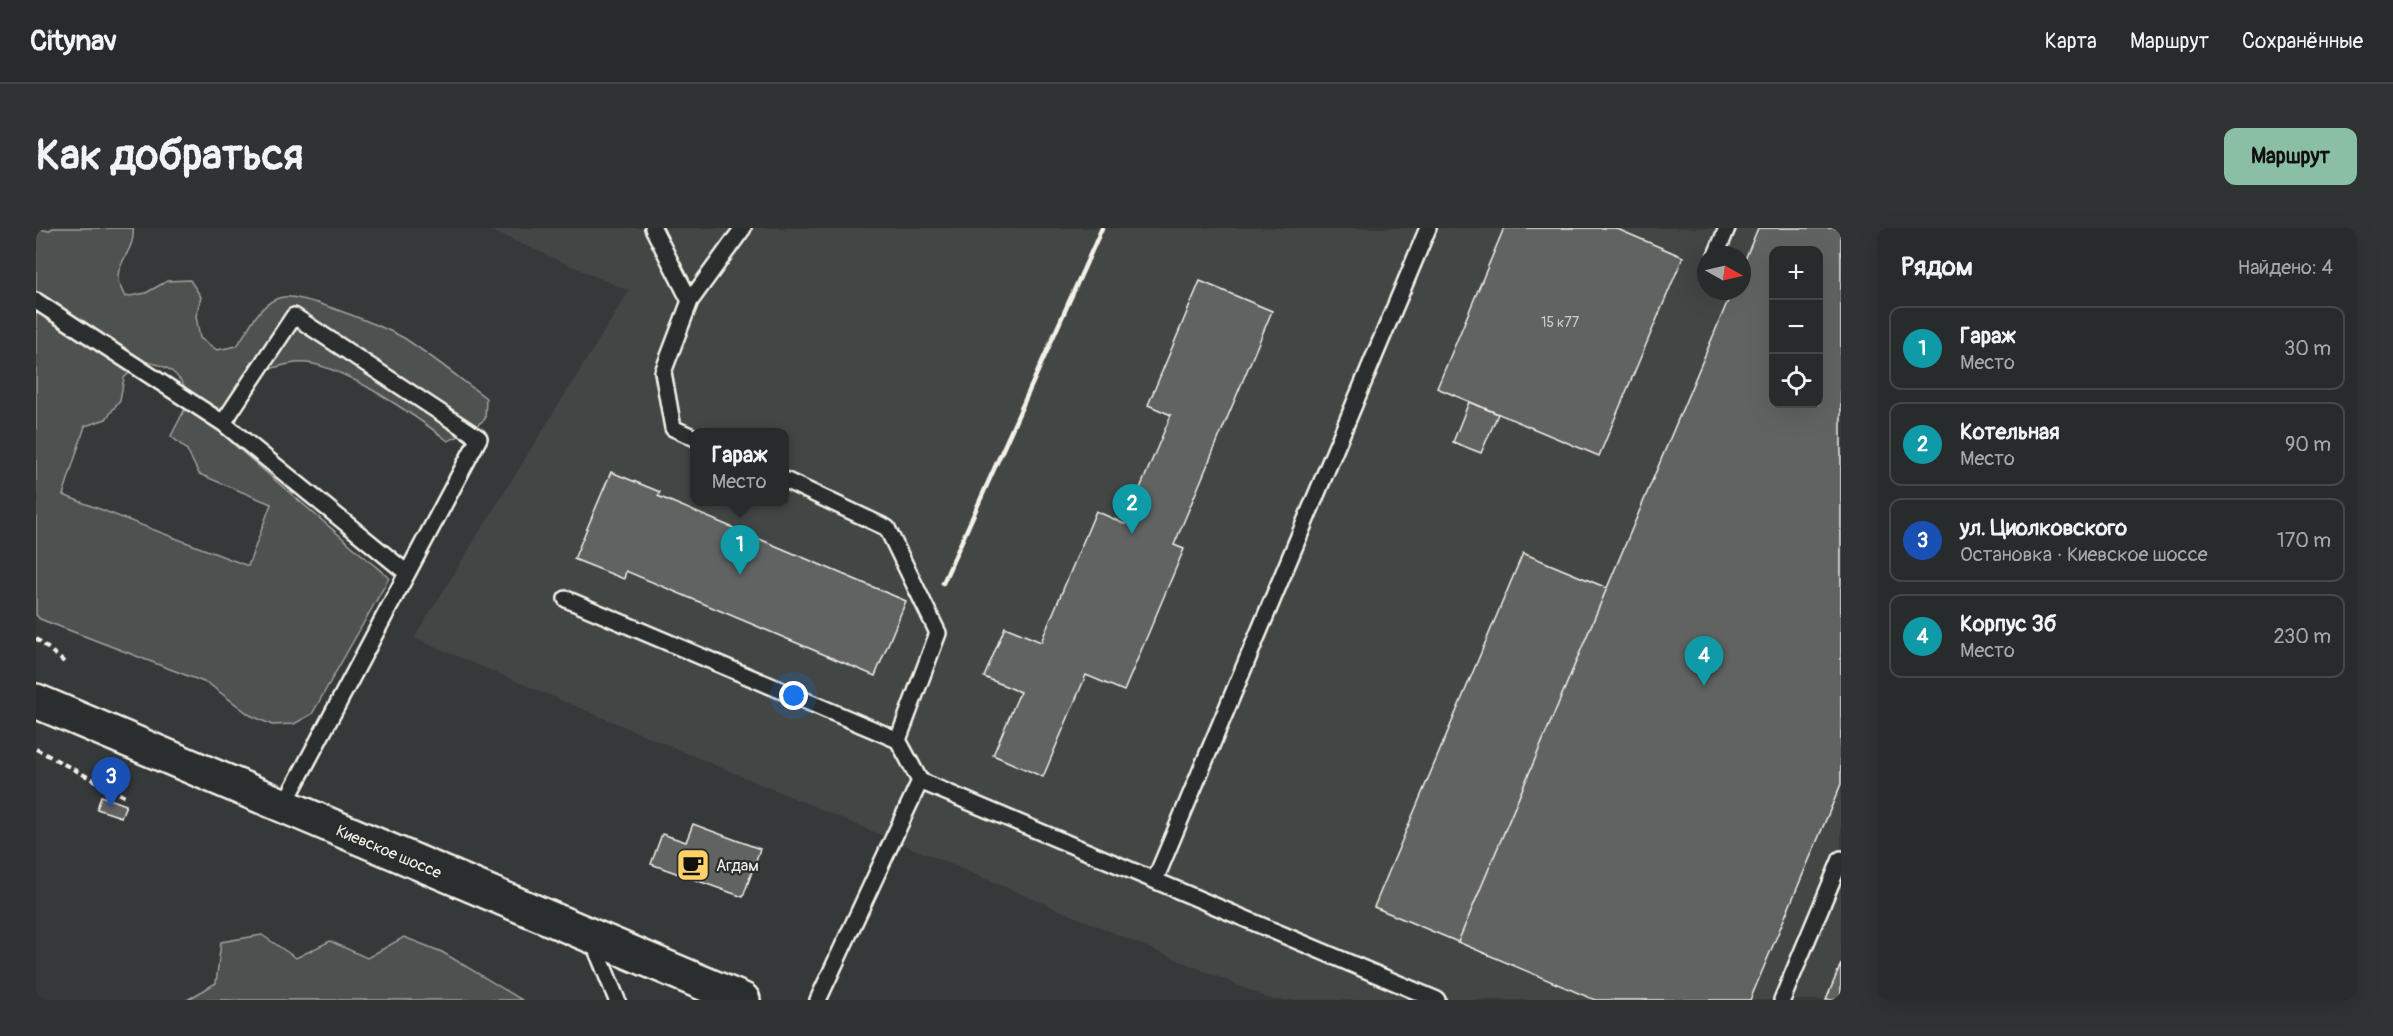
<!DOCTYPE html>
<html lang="ru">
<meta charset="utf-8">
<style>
:root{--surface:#282b2b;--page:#303333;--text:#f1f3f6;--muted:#a5a7a9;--line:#444747;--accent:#8abfa5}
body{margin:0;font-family:Pangolin,sans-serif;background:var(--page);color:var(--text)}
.controls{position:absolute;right:18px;top:18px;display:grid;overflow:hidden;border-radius:12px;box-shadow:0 6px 24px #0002}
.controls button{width:54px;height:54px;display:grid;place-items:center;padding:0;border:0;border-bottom:2px solid var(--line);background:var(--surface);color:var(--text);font:30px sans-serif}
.compass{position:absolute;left:1661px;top:18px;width:54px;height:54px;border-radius:50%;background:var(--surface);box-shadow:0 6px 24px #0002;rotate:98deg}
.you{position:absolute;left:758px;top:468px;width:21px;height:21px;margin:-15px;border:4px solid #fff;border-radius:50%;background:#1a73e8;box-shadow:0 0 0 9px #1a73e833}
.badge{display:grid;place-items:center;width:39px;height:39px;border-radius:50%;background:var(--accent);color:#fff;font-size:20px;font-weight:700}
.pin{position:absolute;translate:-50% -50px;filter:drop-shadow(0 2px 3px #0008)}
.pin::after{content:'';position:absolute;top:32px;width:21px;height:18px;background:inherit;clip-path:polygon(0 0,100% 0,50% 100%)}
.popup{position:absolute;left:654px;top:200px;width:99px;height:78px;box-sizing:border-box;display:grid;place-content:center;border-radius:12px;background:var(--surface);filter:drop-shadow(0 2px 4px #0005);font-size:20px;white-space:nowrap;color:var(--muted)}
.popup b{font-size:22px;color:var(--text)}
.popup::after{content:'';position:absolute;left:50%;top:100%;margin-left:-12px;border:12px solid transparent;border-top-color:var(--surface)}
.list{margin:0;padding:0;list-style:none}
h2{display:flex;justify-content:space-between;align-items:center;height:78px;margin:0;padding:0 24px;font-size:26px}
h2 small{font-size:20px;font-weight:400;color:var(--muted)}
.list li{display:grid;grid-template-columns:39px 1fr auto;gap:18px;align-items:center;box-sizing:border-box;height:84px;margin:0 12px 12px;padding:0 12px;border:2px solid var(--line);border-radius:12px}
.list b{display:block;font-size:22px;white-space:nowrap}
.list p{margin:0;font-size:20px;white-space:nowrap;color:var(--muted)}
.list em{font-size:20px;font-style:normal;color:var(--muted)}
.icon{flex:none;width:33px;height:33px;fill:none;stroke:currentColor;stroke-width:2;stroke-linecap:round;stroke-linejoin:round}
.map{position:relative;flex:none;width:1805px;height:772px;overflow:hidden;border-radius:12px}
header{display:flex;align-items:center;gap:36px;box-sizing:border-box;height:84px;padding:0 30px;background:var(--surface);border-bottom:2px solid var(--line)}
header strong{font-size:28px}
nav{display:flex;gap:33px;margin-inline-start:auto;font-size:21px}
.intro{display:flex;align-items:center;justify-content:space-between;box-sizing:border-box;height:144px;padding:0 36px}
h1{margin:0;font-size:42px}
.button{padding:15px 27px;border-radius:12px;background:var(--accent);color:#111;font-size:21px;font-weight:700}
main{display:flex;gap:36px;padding:0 36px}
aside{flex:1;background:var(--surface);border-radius:12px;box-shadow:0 6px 24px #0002}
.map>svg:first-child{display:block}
</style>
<header>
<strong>Citynav</strong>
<nav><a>Карта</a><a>Маршрут</a><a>Сохранённые</a></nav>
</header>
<div class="intro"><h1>Как добраться</h1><a class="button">Маршрут</a></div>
<main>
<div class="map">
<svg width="1805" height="772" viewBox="0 0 1805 772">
<rect width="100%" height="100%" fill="#363939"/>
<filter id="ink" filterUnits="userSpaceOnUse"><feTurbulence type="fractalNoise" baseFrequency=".0167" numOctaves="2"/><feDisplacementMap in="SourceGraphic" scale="12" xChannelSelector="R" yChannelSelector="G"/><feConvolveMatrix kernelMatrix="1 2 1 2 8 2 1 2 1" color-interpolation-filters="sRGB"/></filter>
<g filter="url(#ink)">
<path fill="#434645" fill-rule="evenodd" d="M 449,0 L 1805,0 L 1805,772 L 1237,772 L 378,410 L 593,63 ZM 1738,22 L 1782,22 L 1782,176 L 1738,176 ZM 1670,27 L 1706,27 L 1706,63 L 1670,63 ZM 659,204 L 749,204 L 749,274 L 659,274 Z"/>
<path fill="#4e514f" stroke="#a1a19c" stroke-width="1.5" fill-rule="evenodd" d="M 0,0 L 12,3 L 17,0 L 97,0 C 100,21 81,33 82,51 C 82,56 87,64 89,69 L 110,65 L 131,53 L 154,52 L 165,69 L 160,88 L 164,110 L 181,122 L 201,118 C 212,102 225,72 247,69 C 268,66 348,99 368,110 C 396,128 423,150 450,170 L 449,191 L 432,204 L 412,213 C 381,189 309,139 271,135 C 256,134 244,138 230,142 C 214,173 200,178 196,215 L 353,350 L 276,486 L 258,496 L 236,497 L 214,487 L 173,456 L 4,391 L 0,387 ZM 105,133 C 133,137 141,143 155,169 L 135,208 L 151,222 L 163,246 L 235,276 L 212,338 L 27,267 L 49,198 L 70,191 L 84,172 L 88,150 Z
M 226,707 L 260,730 L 294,713 L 331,730 L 368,709 L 406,724 L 486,772 L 151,772 L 180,755 L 185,714 Z"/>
<path fill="#616362" stroke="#f4f1e8" stroke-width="1.5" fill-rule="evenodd" d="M 1468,0 L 1579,0 L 1647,29 L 1563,228 L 1401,160 Z
M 1722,0 L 1805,0 L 1805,556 L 1714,772 L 1559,772 L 1422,714 L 1696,63 L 1706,63 L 1706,39 ZM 1738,22 L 1782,22 L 1782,176 L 1738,176 Z
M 1164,53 L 1236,83 L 1138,317 L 1148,321 L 1088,463 L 1050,447 L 1007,549 L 957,527 L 984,464 L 948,449 L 969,399 L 1005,414 L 1060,283 L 1089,296 L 1135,187 L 1112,177 Z
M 1433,174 L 1462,186 L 1445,225 L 1417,214 Z
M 575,244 L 624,264 L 622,268 L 870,373 L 839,448 L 590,343 L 588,351 L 538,331 Z
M 1487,325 L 1571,360 L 1422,714 L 1338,679 Z
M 65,568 L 90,577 L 85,589 L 61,581 Z
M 657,596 L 724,621 L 707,669 L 615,636 L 626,606 L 650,614 Z
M 1805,736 L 1805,772 L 1790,772 Z"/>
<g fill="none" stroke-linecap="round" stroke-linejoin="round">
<g stroke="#f4f1e8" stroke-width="20">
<path id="service" d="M 617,0 L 654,73
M 1680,27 L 1691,0
M 0,73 L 187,195 L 371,345
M 187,195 L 258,88 L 443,210 L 247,579
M 659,210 L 637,200 L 627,144 L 654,73 L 707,0
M 749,252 L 851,300 L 902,405 L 862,512
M 530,371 L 862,512 L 884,553
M 1119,652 L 1392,0
M 556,711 L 581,772
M 782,772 L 884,553 L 1401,772
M 1746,772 L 1805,631"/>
</g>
<g stroke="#f4f1e8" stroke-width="38">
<path id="trunk" d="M 0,473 L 707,772"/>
</g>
<path stroke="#f4f1e8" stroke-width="4" stroke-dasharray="6 4.5" stroke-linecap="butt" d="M 0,410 L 28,434
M 0,521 L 91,570"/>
<use href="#service" stroke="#2a2d2e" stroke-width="15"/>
<use href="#trunk" stroke="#2a2d2e" stroke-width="33"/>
<path stroke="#f4f1e8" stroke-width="4.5" d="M 907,355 L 1066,0"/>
</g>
</g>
<defs>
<g id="cafe-square" transform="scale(1.725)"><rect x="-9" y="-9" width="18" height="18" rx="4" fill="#ffd166" stroke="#2a2d2e"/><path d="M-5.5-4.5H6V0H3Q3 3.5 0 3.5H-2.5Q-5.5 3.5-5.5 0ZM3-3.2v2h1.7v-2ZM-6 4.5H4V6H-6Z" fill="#111"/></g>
</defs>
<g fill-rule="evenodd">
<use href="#cafe-square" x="657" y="637"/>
</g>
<g text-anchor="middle" stroke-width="4.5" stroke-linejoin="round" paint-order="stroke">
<g font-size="14" fill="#cfcec6">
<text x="1524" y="99">15 к77</text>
</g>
<g font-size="16" fill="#f4f1e8" stroke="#2a2d2e">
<text transform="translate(353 623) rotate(23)" y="6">Киевское шоссе</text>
</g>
<g font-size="16" fill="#f4f1e8" stroke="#2a2d2e" text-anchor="start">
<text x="680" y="643">Агдам</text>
</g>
</g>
</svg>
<div class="controls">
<button>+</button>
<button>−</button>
<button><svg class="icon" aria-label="locate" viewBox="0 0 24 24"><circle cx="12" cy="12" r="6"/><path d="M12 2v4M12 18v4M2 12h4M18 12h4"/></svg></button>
</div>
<svg class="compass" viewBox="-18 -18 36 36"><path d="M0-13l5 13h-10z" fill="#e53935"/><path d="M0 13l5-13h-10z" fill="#a5a7a9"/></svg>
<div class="you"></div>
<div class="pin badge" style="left:704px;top:347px;background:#0f9aa8">1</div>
<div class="popup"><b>Гараж</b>Место</div>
<div class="pin badge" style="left:1096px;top:306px;background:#0f9aa8">2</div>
<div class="pin badge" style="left:75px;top:579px;background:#1a4fb4">3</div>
<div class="pin badge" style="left:1668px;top:458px;background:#0f9aa8">4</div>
</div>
<aside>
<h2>Рядом<small>Найдено: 4</small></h2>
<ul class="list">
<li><span class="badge" style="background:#0f9aa8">1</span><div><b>Гараж</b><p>Место</p></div><em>30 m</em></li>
<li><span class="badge" style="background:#0f9aa8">2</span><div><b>Котельная</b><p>Место</p></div><em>90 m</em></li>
<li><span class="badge" style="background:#1a4fb4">3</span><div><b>ул. Циолковского</b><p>Остановка · Киевское шоссе</p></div><em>170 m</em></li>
<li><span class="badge" style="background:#0f9aa8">4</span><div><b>Корпус 3б</b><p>Место</p></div><em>230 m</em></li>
</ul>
</aside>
</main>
